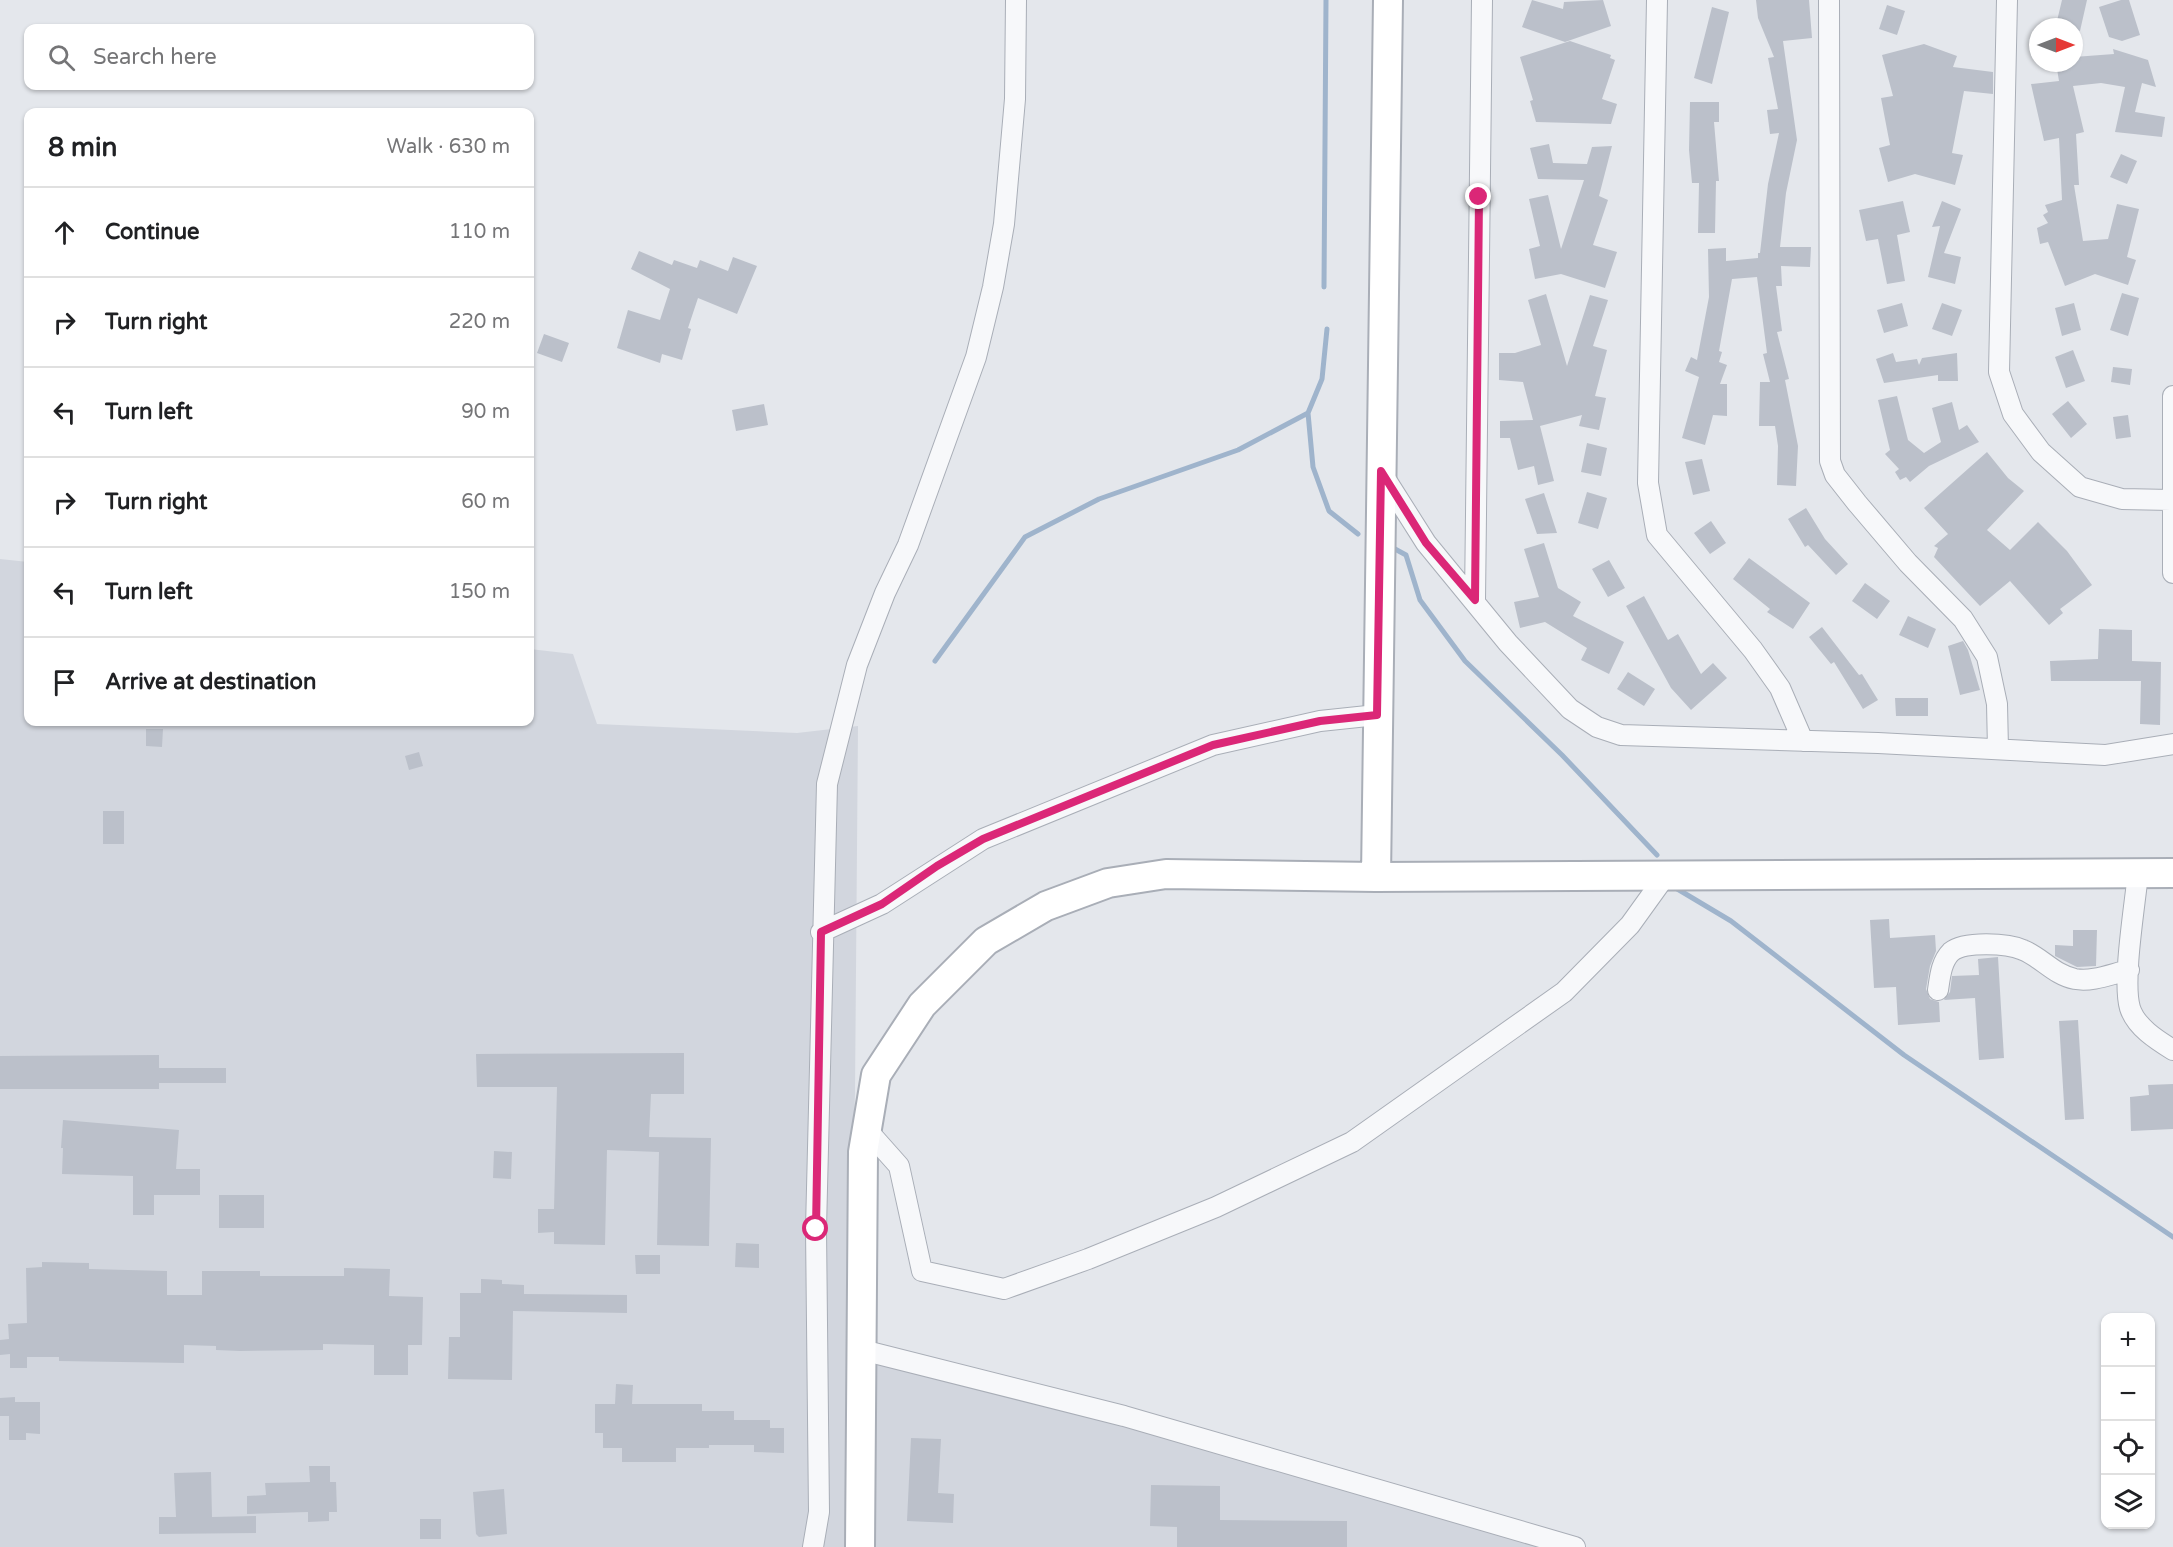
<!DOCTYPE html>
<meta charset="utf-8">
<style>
:root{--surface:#fff;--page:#f6f6f6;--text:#202124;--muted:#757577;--line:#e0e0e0}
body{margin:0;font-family:"Varela Round",sans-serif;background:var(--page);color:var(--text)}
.controls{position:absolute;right:18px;bottom:18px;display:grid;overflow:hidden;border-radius:12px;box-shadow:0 2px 4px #0004}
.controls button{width:54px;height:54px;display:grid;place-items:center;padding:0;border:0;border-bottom:2px solid var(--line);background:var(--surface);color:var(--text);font:30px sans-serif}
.compass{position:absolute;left:2029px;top:18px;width:54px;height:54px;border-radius:50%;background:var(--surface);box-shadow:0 2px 4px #0004;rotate:90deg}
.stop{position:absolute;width:18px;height:18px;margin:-14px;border:4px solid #db2777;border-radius:50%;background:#fff}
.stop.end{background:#db2777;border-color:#fff;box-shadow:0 2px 6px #0008}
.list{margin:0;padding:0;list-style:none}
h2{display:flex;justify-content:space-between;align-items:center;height:78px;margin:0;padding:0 24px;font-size:26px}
h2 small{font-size:20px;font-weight:400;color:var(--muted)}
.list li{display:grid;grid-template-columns:39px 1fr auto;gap:18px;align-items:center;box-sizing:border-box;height:90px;padding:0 24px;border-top:2px solid var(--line)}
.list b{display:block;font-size:22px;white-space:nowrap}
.list em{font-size:20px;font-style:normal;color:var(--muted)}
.icon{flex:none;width:33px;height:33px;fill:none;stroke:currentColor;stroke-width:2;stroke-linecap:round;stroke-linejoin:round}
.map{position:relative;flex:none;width:2173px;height:1547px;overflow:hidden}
.search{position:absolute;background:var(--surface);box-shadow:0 2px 4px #0004;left:24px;top:24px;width:510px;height:66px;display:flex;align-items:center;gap:15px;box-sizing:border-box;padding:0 21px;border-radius:12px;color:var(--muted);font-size:22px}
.panel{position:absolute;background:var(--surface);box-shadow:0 2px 4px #0004;left:24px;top:108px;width:510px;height:618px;border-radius:12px}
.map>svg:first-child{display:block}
</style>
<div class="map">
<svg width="2173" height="1547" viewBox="0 0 2173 1547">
<rect width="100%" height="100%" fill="#e4e7ec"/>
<path fill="#d2d6de" d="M 0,559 L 28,562 L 28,722 L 530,722 L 530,649 L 573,654 L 597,724 L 797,733 L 858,726 L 855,1093 L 847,1355 L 947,1365 L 1558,1547 L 0,1547 Z"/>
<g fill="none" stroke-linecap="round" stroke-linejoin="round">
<path stroke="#9fb4cc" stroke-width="5" d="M 1324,287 L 1326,0
M 1308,413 L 1313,467 L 1329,511 L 1358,534
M 1395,549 L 1406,555 L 1420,600 L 1465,661 L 1562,755 L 1657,855
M 935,661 L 1025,537 L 1099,499 L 1238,450 L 1308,413 L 1322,379 L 1327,329
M 1674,887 L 1731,921 L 1904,1055 L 2173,1237"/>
</g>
<path fill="#bbc0ca" d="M 1532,0 L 1563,9 L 1564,2 L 1603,0 L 1611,26 L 1565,42 L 1522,27 Z
M 1756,0 L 1809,0 L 1812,38 L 1783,41 L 1797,140 L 1786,193 L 1780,247 L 1811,247 L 1810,267 L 1781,266 L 1782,286 L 1776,286 L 1782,331 L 1777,332 L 1789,379 L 1785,380 L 1798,446 L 1796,486 L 1777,485 L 1778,446 L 1775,426 L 1759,426 L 1760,382 L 1770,382 L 1763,354 L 1767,353 L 1757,277 L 1732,279 L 1719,351 L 1722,352 L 1719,362 L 1727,365 L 1720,384 L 1727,384 L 1727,416 L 1713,415 L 1705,445 L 1682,438 L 1699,377 L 1685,371 L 1691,357 L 1697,360 L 1709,297 L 1708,249 L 1726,248 L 1726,261 L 1758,258 L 1758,253 L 1760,253 L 1768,184 L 1779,133 L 1770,134 L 1767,110 L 1778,109 L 1768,58 L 1774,57 L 1758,18 Z
M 2062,0 L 2087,0 L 2080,31 L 2056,25 Z
M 2121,0 L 2129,0 L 2140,35 L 2122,41 L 2109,37 L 2099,7 Z
M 1887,5 L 1905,11 L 1897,35 L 1879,29 Z
M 1712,7 L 1729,12 L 1712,84 L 1694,78 Z
M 1570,41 L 1611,55 L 1610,58 L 1615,60 L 1602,99 L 1617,104 L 1611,124 L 1536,122 L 1530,101 L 1533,100 L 1520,57 Z
M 1924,44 L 1957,56 L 1953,67 L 1993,72 L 1993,94 L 1964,91 L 1952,153 L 1963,155 L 1955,185 L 1915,174 L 1888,182 L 1879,148 L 1890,145 L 1881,98 L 1893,96 L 1882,55 Z
M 2113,49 L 2148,60 L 2156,87 L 2142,83 L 2135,112 L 2165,117 L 2162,137 L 2115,132 L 2125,87 L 2101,83 L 2073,86 L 2084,132 L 2076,134 L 2079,185 L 2074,185 L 2083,241 L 2108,239 L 2117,204 L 2139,209 L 2127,257 L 2136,260 L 2128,285 L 2095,274 L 2065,286 L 2048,242 L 2040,244 L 2037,228 L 2048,223 L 2043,215 L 2048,212 L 2045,205 L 2062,200 L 2059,138 L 2044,141 L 2031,84 L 2059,81 L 2056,63 L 2074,63 L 2074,57 L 2114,54 Z
M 1690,102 L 1719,102 L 1719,122 L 1714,122 L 1719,181 L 1716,181 L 1715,233 L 1698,233 L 1699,183 L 1692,183 L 1689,150 Z
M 1549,144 L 1553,163 L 1587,164 L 1592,147 L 1612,146 L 1599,196 L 1608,200 L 1593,245 L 1617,252 L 1605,288 L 1561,274 L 1535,279 L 1529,249 L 1540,246 L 1529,199 L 1548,195 L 1561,249 L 1584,180 L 1538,179 L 1530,148 Z
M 2121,154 L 2137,161 L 2127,184 L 2110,177 Z
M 1903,201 L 1910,232 L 1897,235 L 1905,281 L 1887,284 L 1878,239 L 1866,241 L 1859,210 Z
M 1942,201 L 1961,209 L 1944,253 L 1961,257 L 1955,284 L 1928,277 L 1940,226 L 1932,227 Z
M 639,251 L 672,265 L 674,260 L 697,268 L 700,260 L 728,271 L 733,257 L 757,266 L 737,314 L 698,298 L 688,328 L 691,329 L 682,360 L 662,354 L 660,363 L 617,348 L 628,310 L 660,320 L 670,289 L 631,269 Z
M 2122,293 L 2139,298 L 2128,336 L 2110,330 Z
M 1546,294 L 1567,366 L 1590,295 L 1608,300 L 1593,346 L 1607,350 L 1595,396 L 1606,398 L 1599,430 L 1579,426 L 1582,415 L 1540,426 L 1554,481 L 1538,485 L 1534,466 L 1518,470 L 1510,438 L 1500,438 L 1500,421 L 1533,420 L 1523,382 L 1499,380 L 1499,353 L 1515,353 L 1541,345 L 1528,300 Z
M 1902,303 L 1908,326 L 1884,333 L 1877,310 Z
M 1942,303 L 1962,310 L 1952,336 L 1932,329 Z
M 2074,303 L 2081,330 L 2062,336 L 2055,308 Z
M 544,334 L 569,343 L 562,362 L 537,353 Z
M 2073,350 L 2085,381 L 2066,388 L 2055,357 Z
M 1893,353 L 1896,362 L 1917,359 L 1919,365 L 1922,358 L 1957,353 L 1958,381 L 1938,381 L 1938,375 L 1884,383 L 1876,359 Z
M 2113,367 L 2132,369 L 2130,385 L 2111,382 Z
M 1897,396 L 1908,440 L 1924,453 L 1941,442 L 1932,408 L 1952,402 L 1959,430 L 1967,425 L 1979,442 L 1929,466 L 1910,482 L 1906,477 L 1900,480 L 1895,472 L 1899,469 L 1885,454 L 1890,450 L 1878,400 Z
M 2068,401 L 2087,424 L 2071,438 L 2052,414 Z
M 764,404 L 768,425 L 736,431 L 732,410 Z
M 2128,415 L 2131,437 L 2116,439 L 2113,417 Z
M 1587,443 L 1607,448 L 1601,476 L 1581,472 Z
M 1987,452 L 2008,478 L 2024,491 L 1987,530 L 2010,550 L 2038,522 L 2067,551 L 2092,585 L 2060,609 L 2063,613 L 2049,625 L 2010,581 L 1980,606 L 1934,557 L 1938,548 L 1934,546 L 1948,534 L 1924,508 Z
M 1702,459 L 1710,491 L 1693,495 L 1685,462 Z
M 1587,492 L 1607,498 L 1598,529 L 1578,523 Z
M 1544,493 L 1557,533 L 1537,534 L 1525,499 Z
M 1806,508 L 1825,539 L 1848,564 L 1836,575 L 1808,545 L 1805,547 L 1788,519 Z
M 1711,521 L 1726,543 L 1710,554 L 1694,533 Z
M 1544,543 L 1558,588 L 1581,602 L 1573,616 L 1624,642 L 1609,674 L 1581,660 L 1587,648 L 1545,622 L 1520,628 L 1514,602 L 1539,597 L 1524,549 Z
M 1749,558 L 1810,603 L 1793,629 L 1767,612 L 1770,609 L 1733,579 Z
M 1609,560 L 1625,588 L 1608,597 L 1592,569 Z
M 1865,583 L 1890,601 L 1877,619 L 1852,601 Z
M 1644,596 L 1668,640 L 1678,634 L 1701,674 L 1713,663 L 1727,678 L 1691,710 L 1671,688 L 1626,606 Z
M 1908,616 L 1936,629 L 1928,648 L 1899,635 Z
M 1822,627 L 1859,675 L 1862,674 L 1878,700 L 1863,709 L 1834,662 L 1831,664 L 1809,637 Z
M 2099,629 L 2132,630 L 2132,661 L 2161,662 L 2160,725 L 2140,724 L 2141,681 L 2051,681 L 2050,661 L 2098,659 Z
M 1963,641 L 1968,650 L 1980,690 L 1960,695 L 1948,646 Z
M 1628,672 L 1655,689 L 1644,706 L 1617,689 Z
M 1895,698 L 1928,698 L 1928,716 L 1896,716 Z
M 146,729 L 163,729 L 162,747 L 146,746 Z
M 419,752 L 423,766 L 409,770 L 405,756 Z
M 103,811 L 124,811 L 124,844 L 103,844 Z
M 1889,919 L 1890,938 L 1935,935 L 1936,951 L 1930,966 L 1926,989 L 1930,999 L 1939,1002 L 1940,1022 L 1898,1025 L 1896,987 L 1874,988 L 1870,920 Z
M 2073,930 L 2097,930 L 2096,966 L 2077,967 L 2055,956 L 2055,945 L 2073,946 Z
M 1998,957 L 2004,1058 L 1979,1060 L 1975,998 L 1944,1000 L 1950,992 L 1952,976 L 1979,975 L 1978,959 Z
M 2078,1020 L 2084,1119 L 2065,1120 L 2059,1021 Z
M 684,1053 L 684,1094 L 651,1094 L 649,1137 L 711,1138 L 709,1246 L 657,1245 L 659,1152 L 607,1150 L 605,1245 L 554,1244 L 554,1232 L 538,1233 L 538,1209 L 554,1209 L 557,1087 L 477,1087 L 476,1054 Z
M 159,1055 L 159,1068 L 226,1068 L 226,1083 L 159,1083 L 159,1089 L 0,1089 L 0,1056 Z
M 2173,1084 L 2173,1129 L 2131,1131 L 2130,1097 L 2149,1095 L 2148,1085 Z
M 63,1120 L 179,1130 L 176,1169 L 200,1169 L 200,1195 L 154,1195 L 154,1215 L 133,1215 L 133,1176 L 62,1174 L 63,1148 L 61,1148 Z
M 494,1151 L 512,1152 L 511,1179 L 493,1178 Z
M 219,1195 L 264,1195 L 264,1228 L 219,1228 Z
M 736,1243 L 759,1244 L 759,1268 L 735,1267 Z
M 635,1255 L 660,1255 L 660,1274 L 636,1274 Z
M 42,1262 L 89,1263 L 89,1269 L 167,1271 L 167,1295 L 202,1295 L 202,1271 L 260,1271 L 260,1276 L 344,1276 L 344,1268 L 390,1269 L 389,1296 L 423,1297 L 422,1345 L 408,1345 L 408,1375 L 374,1375 L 374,1345 L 323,1344 L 323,1350 L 240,1351 L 216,1350 L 216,1346 L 184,1345 L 184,1363 L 59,1361 L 59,1357 L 27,1357 L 27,1368 L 10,1368 L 10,1354 L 0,1355 L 0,1340 L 9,1339 L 8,1324 L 27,1323 L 26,1268 L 42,1267 Z
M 481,1279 L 502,1280 L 502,1284 L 524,1285 L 524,1294 L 627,1295 L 627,1313 L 513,1311 L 512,1380 L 448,1379 L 449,1337 L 460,1337 L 460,1293 L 481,1293 Z
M 616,1384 L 633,1385 L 632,1404 L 702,1404 L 702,1411 L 734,1411 L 734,1420 L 770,1420 L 770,1428 L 784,1428 L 784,1453 L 754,1452 L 754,1445 L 709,1445 L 709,1448 L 676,1448 L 676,1462 L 622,1462 L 622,1448 L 603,1448 L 603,1433 L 595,1433 L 595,1404 L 615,1404 Z
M 15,1397 L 15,1402 L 40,1402 L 40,1434 L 26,1433 L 26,1440 L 9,1440 L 9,1416 L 0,1416 L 0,1398 Z
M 911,1438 L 941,1439 L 938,1493 L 954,1494 L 953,1523 L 907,1521 Z
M 309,1466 L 330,1466 L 330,1482 L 336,1482 L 337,1512 L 329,1512 L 329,1521 L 308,1522 L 308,1512 L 247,1514 L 247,1496 L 266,1495 L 265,1483 L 310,1482 Z
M 211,1472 L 212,1517 L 256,1516 L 256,1533 L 159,1534 L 159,1517 L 176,1517 L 174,1473 Z
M 1151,1485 L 1220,1486 L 1220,1520 L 1347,1521 L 1347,1547 L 1177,1547 L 1177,1527 L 1150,1526 Z
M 504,1489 L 507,1534 L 479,1537 L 476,1534 L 473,1492 Z
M 420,1519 L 441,1519 L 441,1539 L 420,1539 Z"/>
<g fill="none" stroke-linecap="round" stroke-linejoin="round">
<g stroke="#a9aeb7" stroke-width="22">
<path id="street" d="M 1657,0 L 1648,483 L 1657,535 L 1753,650 L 1780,688 L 1803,741
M 1829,0 L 1830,461 L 1835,475 L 1857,503 L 1908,563 L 1963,619 L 1987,657 L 1997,704 L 1998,749
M 2007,0 L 1999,372 L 2013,414 L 2041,452 L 2080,487 L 2122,499 L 2171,500
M 2173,396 L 2173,573
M 1381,472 L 1426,543 L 1508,643 L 1570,709 L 1597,727 L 1621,735 L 1878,743 L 2105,755 L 2173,744
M 1475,600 L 1482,0
M 2138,873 C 2135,905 2122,981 2130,1008 C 2136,1027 2157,1040 2173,1050
M 821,932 L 882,904 L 983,839 L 1213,745 L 1320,721 L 1377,715
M 1938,990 C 1940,977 1941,962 1951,952 C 1964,941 2008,943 2023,950 C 2041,957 2054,975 2075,979 C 2093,982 2111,974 2129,970
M 867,1130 L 899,1166 L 922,1271 L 1004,1289 L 1088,1259 L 1216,1207 L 1352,1142 L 1564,992 L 1630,925 L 1666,875
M 862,1350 L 1124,1416 L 1575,1547
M 813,1547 L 819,1512 L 816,1229 L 827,784 L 857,665 L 885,593 L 908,545 L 976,357 L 993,287 L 1004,224 L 1015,99 L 1016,0"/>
</g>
<g stroke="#a9aeb7" stroke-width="32">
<path id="secondary" d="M 1376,877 L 1388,0
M 860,1547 L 863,1152 L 876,1075 L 922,1005 L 986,941 L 1046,906 L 1108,883 L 1166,874 L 1376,877 L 2173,873"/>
</g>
<use href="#street" stroke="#f7f8fa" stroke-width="20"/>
<use href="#secondary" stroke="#fff" stroke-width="28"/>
</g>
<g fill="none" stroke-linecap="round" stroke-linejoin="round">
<path stroke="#db2777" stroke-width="8" d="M 816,1229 L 821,932 L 882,904 L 937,866 L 983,839 L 1213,745 L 1320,721 L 1377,715 L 1381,471 L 1426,543 L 1475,600 L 1479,197"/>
</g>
</svg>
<div class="controls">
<button>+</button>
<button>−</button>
<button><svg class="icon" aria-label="locate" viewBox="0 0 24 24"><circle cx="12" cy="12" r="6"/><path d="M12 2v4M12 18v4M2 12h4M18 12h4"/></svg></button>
<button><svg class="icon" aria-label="layers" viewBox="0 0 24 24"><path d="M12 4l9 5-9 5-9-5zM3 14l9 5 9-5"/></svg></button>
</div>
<svg class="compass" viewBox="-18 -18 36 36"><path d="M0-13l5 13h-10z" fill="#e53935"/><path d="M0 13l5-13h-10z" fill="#757577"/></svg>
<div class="stop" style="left:816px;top:1229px"></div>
<div class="stop end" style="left:1479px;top:197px"></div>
<div class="search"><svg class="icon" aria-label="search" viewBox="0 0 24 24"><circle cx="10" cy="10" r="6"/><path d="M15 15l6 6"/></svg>Search here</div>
<section class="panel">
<h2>8 min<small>Walk · 630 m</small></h2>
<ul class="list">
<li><svg class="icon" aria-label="ahead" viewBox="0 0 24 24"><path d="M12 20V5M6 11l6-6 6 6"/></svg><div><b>Continue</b></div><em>110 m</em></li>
<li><svg class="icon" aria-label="right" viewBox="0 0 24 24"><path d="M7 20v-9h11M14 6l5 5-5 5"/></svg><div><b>Turn right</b></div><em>220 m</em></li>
<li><svg class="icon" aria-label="left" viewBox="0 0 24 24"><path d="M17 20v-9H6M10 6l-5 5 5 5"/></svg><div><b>Turn left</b></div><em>90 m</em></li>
<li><svg class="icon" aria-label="right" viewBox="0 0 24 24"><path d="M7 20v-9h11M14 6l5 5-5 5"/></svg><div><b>Turn right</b></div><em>60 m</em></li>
<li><svg class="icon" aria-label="left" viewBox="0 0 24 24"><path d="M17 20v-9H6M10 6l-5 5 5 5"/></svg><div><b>Turn left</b></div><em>150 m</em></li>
<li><svg class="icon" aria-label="arrive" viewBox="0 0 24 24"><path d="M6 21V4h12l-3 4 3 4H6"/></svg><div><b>Arrive at destination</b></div></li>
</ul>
</section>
</div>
